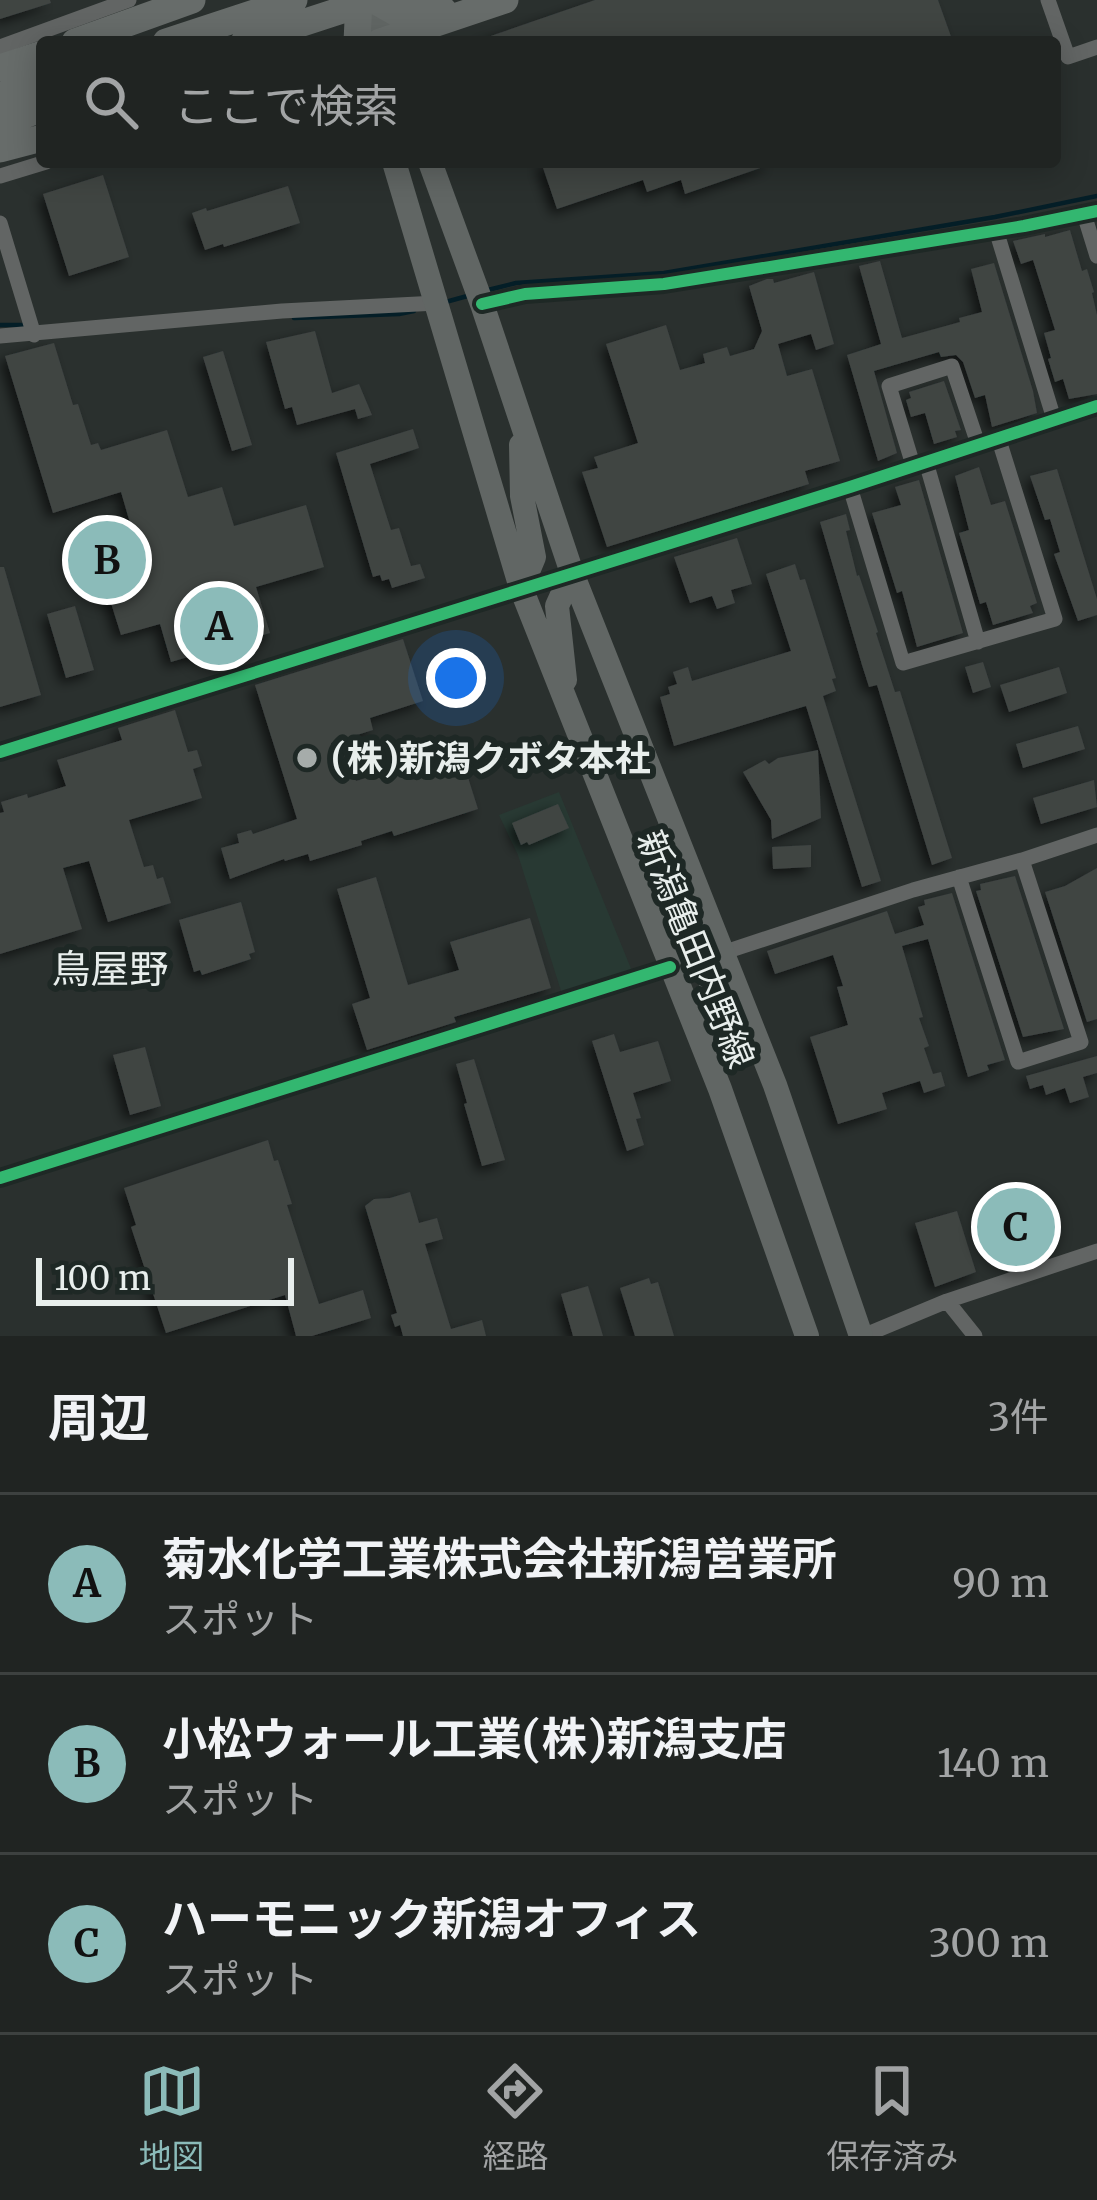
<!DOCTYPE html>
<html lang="ja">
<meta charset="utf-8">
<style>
:root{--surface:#202422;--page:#2d302f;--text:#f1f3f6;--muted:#a2a4a5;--line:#3d4140;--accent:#8bbbb9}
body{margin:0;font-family:Merriweather,"Noto Sans JP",serif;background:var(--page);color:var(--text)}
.scale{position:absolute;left:36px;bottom:30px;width:258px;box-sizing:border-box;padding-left:12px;border:6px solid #e8eeec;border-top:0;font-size:33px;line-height:42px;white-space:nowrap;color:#e8eeec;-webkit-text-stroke:9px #1e2825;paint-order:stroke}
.you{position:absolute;left:456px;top:678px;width:42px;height:42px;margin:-30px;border:9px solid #fff;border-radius:50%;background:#1a73e8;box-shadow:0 0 0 18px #1a73e833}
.badge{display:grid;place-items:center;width:78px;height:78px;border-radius:50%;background:var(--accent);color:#111;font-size:39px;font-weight:700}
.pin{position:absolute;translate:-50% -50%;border:6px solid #fff;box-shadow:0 3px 12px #0006}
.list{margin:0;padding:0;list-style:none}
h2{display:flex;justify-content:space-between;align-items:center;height:156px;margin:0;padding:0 48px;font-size:51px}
h2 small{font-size:39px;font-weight:400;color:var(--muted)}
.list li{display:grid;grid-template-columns:78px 1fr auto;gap:36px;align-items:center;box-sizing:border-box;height:180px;padding:0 48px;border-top:3px solid var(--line)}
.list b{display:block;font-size:45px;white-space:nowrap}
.list p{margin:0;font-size:39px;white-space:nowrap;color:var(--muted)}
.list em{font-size:39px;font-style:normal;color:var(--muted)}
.icon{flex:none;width:66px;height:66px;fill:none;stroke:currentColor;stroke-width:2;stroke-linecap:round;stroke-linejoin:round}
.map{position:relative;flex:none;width:1097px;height:1336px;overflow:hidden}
.search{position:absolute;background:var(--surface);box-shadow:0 6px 30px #0003;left:36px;right:36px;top:36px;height:132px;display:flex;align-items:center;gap:30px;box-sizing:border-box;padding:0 42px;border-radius:12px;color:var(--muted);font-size:45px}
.sheet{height:696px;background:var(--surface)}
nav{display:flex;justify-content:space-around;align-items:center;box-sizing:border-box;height:168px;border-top:3px solid var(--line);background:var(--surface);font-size:33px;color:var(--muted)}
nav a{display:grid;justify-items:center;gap:6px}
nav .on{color:var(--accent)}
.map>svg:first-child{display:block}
</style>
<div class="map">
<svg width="1097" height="1336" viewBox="0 0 1097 1336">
<defs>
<filter id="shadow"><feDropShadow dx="-5.5" dy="5.5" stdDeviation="6" flood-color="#0009"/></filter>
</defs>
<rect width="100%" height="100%" fill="#2a302e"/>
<path fill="#283933" d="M 559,792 L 632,971 L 562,994 L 518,855 L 499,815 Z"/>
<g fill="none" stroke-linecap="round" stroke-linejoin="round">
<path stroke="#041e27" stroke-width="4.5" d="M 488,290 L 516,283 L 664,273 L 995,217 L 1097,196
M 442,303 L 471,295
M 294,318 L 399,314 L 414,311
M 0,325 L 24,325"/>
</g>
<path fill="#3f4443" filter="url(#shadow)" d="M 0,0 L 50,0 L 51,3 L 0,19 Z
M 595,0 L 938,0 L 953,42 L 479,42 L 479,40 Z
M 541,162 L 771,162 L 772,164 L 685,194 L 681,180 L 647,192 L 643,180 L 557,209 Z
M 103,175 L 129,257 L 69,276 L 43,194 Z
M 288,186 L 300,223 L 224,247 L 223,244 L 205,250 L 192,213 L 206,208 L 207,211 Z
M 1070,230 L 1082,271 L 1087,269 L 1094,292 L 1092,293 L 1097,315 L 1097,394 L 1069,399 L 1063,379 L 1055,382 L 1048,359 L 1051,358 L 1044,333 L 1055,330 L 1033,260 L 1021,264 L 1013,241 L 1045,234 L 1045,237 Z
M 880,261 L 902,338 L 960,322 L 959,318 L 982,312 L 971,269 L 994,263 L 1033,391 L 1037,413 L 992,427 L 985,395 L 975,398 L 963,362 L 956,355 L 941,357 L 939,352 L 874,371 L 897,453 L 878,461 L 847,355 L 881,344 L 859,266 Z
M 814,272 L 834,344 L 816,350 L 811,334 L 778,344 L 787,376 L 812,369 L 840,461 L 805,471 L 809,484 L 607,547 L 582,472 L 598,468 L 594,457 L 638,443 L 606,344 L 666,325 L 680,370 L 705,363 L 703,354 L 727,347 L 730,356 L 754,349 L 762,331 L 749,286 L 767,279 L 773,279 L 774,283 Z
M 315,331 L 332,393 L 359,384 L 372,415 L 358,419 L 355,409 L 297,425 L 292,407 L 285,409 L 266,342 Z
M 54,343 L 73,405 L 78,404 L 91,445 L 98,443 L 101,450 L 167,430 L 188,497 L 222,487 L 234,526 L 306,505 L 324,567 L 256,587 L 270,633 L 171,662 L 160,624 L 121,635 L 104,581 L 93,584 L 79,538 L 130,523 L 121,492 L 53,513 L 5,356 Z
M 223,351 L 252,445 L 232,451 L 203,357 Z
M 944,381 L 961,430 L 955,431 L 957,437 L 934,444 L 925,413 L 911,417 L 906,400 L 911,398 L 909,392 Z
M 413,429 L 419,448 L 370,464 L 391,530 L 399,528 L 411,566 L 420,564 L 425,578 L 392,588 L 389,579 L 382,581 L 380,575 L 373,577 L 336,453 Z
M 979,467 L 991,505 L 1005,501 L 1037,603 L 1030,606 L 1033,613 L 993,625 L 986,602 L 980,604 L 959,533 L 969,530 L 955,476 Z
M 1057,469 L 1097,599 L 1097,615 L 1078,621 L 1054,554 L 1060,552 L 1050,519 L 1045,520 L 1030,476 Z
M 919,480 L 963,633 L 917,647 L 902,591 L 897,593 L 872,513 L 901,505 L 895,487 Z
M 846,514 L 850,530 L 846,531 L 857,576 L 859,575 L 878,632 L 876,633 L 895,692 L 900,691 L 952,858 L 932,865 L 877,685 L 869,687 L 862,665 L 820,522 Z
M 737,538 L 752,584 L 731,590 L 735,603 L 717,609 L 712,596 L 690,603 L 674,557 Z
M 795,564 L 800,580 L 805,579 L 836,678 L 832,679 L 836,691 L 823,696 L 881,881 L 862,887 L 806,706 L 674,746 L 660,697 L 670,694 L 668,687 L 677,684 L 673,672 L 688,667 L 692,681 L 791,651 L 766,574 Z
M 0,567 L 4,567 L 41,695 L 0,707 Z
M 75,606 L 94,670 L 66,678 L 47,614 Z
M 403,639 L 423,701 L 370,718 L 373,730 L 331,743 L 342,776 L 353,773 L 356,781 L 404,766 L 401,759 L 417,754 L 420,761 L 459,749 L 478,809 L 394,836 L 392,831 L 361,841 L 362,845 L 310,861 L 308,854 L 285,861 L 284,859 L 230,879 L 221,848 L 239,843 L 237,834 L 251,830 L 253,834 L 297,819 L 255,685 Z
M 983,662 L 991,687 L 973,693 L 965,667 Z
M 1059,667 L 1067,693 L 1009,712 L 1000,685 Z
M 175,710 L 188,752 L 197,750 L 202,766 L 193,769 L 202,798 L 129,820 L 144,867 L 153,865 L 157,879 L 163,877 L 171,903 L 108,922 L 89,861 L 63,868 L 82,929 L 0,954 L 0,813 L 4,812 L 1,802 L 27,794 L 28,798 L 66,786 L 57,760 L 122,740 L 118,728 Z
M 1078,726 L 1085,749 L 1023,768 L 1016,744 Z
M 818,750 L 821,818 L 772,839 L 771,820 L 743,772 L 765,760 L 769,764 L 778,758 Z
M 1094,780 L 1097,807 L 1041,824 L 1033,798 Z
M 558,804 L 569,828 L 529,845 L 527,842 L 521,845 L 512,823 Z
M 811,845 L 811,867 L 773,869 L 772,847 Z
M 1097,868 L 1097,1019 L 1087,1022 L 1045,892 L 1065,886 Z
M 1015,876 L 1064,1029 L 1023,1037 L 976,891 L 981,890 L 980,884 Z
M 376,877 L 408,985 L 459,970 L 450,942 L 530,918 L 551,988 L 454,1017 L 456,1022 L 367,1050 L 352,1004 L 370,998 L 337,889 Z
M 952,893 L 1005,1060 L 987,1065 L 989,1070 L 968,1077 L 928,939 L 902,946 L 923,1017 L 919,1018 L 929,1046 L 924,1048 L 933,1074 L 941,1072 L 945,1086 L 924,1093 L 920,1081 L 882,1093 L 887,1109 L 838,1124 L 810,1037 L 848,1025 L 837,987 L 843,986 L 833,955 L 775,974 L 767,951 L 887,911 L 895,934 L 924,925 L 918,907 L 925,905 L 924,900 Z
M 241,902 L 255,952 L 249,954 L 251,959 L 202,975 L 200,970 L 194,972 L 179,920 Z
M 614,1034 L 620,1052 L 658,1041 L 671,1081 L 633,1093 L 641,1118 L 636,1119 L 644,1145 L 627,1151 L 592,1041 Z
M 145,1047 L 161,1106 L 130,1115 L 113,1055 Z
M 1097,1056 L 1097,1073 L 1083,1077 L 1089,1097 L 1070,1103 L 1065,1088 L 1046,1095 L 1043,1085 L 1030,1089 L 1026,1076 Z
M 474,1059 L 505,1160 L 482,1166 L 464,1104 L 467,1103 L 456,1064 Z
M 268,1140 L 274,1161 L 278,1160 L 292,1204 L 287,1205 L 319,1304 L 363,1290 L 371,1318 L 312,1336 L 296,1336 L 285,1295 L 166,1333 L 131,1227 L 136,1225 L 124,1188 Z
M 410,1192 L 419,1223 L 437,1218 L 443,1239 L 425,1244 L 451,1329 L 482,1320 L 486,1336 L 403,1336 L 400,1325 L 395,1327 L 391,1315 L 397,1313 L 365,1206 L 374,1199 L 390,1198 Z
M 1027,1200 L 1042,1242 L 1005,1254 L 991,1212 Z
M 957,1211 L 976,1272 L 935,1287 L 915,1223 Z
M 649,1278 L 651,1284 L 658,1282 L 674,1336 L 635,1336 L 620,1288 Z
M 588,1286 L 603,1336 L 573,1336 L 561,1294 Z"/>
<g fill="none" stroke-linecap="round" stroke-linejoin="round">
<path stroke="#626564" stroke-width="15" d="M 1048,0 L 1068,57 L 1097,47
M 0,47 L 129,0
M 0,176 L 46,162
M 1084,214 L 1097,256
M 0,223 L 34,335
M 996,230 L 1054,419
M 482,304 L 525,294 L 664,284 L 1024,226 L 1097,211
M 0,336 L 282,311 L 437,303
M 926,462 L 978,642
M 913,465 L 889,386 L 952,366 L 978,444
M 850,487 L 903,663 L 1055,619 L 998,437
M 0,752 L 850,487 L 1097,406
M 959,877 L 1018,1062 L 1081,1042 L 1022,860
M 722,953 L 913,890 L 1022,860 L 1097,835
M 0,1178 L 670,967
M 947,1301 L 975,1336
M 863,1336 L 947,1301 L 1097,1251"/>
<path stroke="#616664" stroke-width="24" d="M 367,0 L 386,42
M 394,162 L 521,588 L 720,1089 L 807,1336
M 430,162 L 482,304 L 572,573 L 775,1085 L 861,1336
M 521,445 L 522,496 L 534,557 L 521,588
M 565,680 L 557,606 L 572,573
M 670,967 C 693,942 677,918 674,889 C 673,875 674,861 674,847
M 715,1063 L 711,987 L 722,953"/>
<path stroke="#676c6a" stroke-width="27" d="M 374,0 L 397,13 L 443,10
M 75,42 L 192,0
M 166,42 L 294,0
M 244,42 L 373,0
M 357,42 L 359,0
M 380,42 L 505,0
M 0,68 L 42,54
M 0,96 L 42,82
M 0,123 L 42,109
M 0,149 L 42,138"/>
<g stroke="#1e2825" stroke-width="20">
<path id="cycleway" d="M 482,304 L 525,294 L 664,284 L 1024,226 L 1097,211
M 0,752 L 850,487 L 1097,406
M 0,1178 L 670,967"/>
</g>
<use href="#cycleway" stroke="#33b770" stroke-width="12"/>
</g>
<circle fill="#a6acaa" stroke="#1e2825" stroke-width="4.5" cx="307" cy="758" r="12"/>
<g text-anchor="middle" stroke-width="12" stroke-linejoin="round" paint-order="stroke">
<g font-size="36" font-weight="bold" fill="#e8eeec" stroke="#1e2825" text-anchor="start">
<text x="331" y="771">(株)新潟クボタ本社</text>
</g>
<g font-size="36" fill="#e8eeec" stroke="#1e2825">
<text transform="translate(696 949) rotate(68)" y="13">新潟亀田内野線</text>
</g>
<g font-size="39" fill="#e8eeec" stroke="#1e2825">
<text x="110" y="983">鳥屋野</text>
</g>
</g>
</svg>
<div class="scale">100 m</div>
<div class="you"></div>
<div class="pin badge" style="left:219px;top:626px">A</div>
<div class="pin badge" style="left:107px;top:560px">B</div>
<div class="pin badge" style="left:1016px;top:1227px">C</div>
<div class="search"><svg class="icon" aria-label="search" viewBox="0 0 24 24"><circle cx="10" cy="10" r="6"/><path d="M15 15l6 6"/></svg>ここで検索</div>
</div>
<section class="sheet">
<h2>周辺<small>3件</small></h2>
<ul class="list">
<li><span class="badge">A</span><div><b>菊水化学工業株式会社新潟営業所</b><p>スポット</p></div><em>90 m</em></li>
<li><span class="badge">B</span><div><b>小松ウォール工業(株)新潟支店</b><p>スポット</p></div><em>140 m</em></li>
<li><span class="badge">C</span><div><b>ハーモニック新潟オフィス</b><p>スポット</p></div><em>300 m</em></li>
</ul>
</section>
<nav>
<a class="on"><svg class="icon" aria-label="map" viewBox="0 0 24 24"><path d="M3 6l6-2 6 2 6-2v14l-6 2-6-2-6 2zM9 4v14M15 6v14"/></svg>地図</a>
<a><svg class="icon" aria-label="directions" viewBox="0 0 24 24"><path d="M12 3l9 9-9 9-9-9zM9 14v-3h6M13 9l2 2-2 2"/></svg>経路</a>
<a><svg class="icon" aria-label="saved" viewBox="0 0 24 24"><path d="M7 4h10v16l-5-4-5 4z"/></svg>保存済み</a>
</nav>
